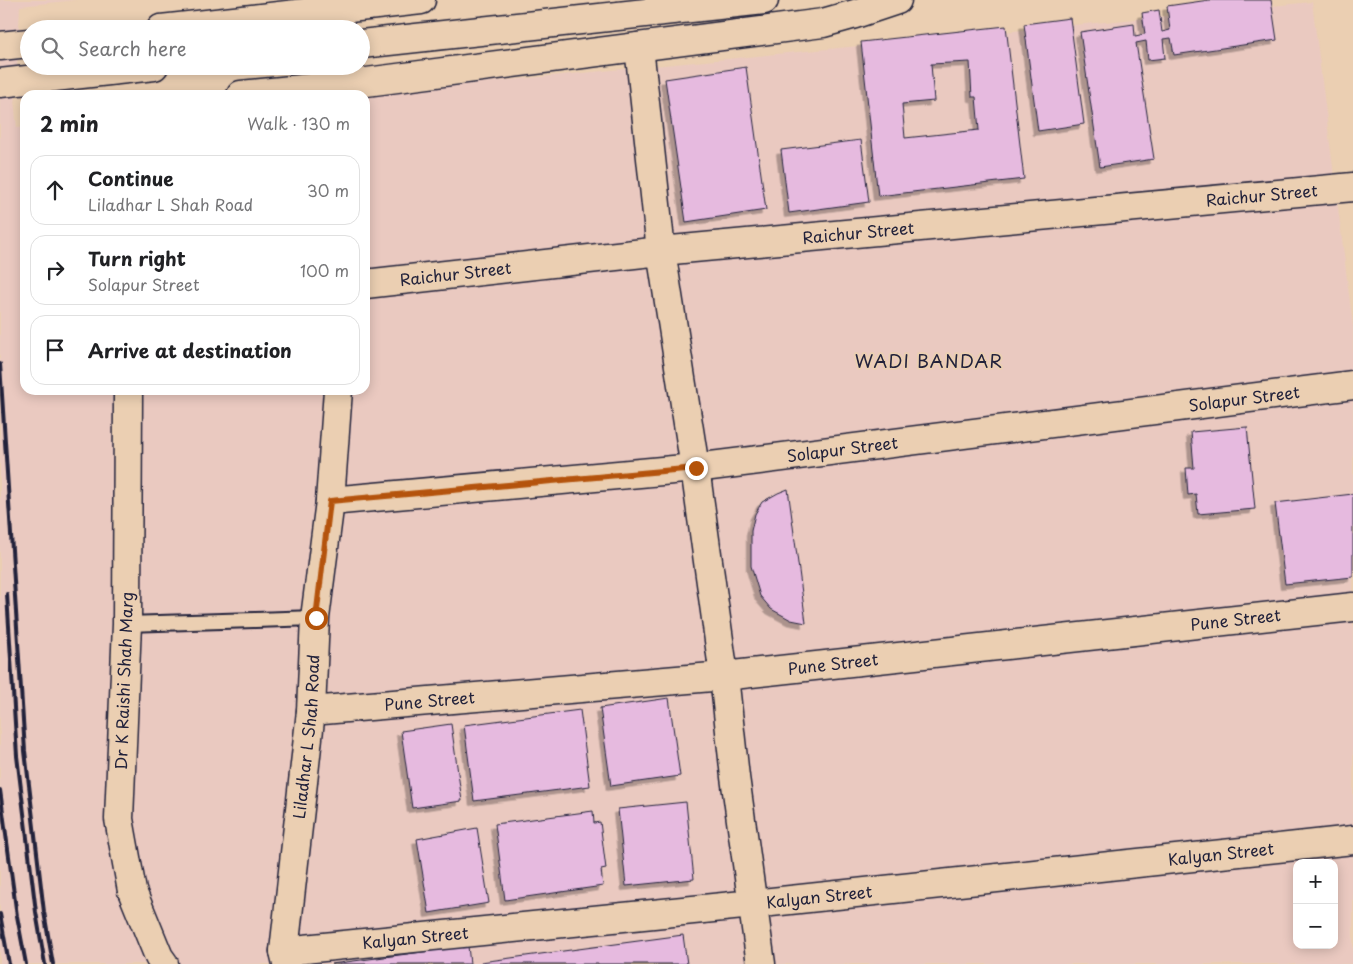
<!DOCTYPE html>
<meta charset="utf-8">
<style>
:root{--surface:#fff;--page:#f6f6f6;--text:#202124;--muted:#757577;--line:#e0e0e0}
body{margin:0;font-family:"Playpen Sans",sans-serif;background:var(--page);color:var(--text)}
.controls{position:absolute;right:15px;bottom:15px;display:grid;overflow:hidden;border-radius:10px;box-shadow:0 2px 12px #0003}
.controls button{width:45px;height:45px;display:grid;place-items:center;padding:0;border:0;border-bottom:1px solid var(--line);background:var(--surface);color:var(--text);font:25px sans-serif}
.stop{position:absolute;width:15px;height:15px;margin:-11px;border:4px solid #b45309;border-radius:50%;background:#fff}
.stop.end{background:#b45309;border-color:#fff;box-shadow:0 1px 5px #0008}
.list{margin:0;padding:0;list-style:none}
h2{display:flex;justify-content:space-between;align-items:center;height:65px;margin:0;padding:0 20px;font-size:21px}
h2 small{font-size:16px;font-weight:400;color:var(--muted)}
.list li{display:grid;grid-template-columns:32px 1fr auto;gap:15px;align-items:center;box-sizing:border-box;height:70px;margin:0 10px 10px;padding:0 10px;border:1px solid var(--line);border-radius:15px}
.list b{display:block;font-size:19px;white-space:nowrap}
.list p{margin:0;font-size:16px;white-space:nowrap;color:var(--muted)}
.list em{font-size:16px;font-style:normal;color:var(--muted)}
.icon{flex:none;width:28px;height:28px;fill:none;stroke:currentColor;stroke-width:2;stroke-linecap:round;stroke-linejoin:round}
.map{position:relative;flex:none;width:1353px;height:964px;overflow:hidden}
.search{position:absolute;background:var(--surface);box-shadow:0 2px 12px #0003;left:20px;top:20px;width:350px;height:55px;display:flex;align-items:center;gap:12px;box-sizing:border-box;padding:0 18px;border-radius:28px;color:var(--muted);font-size:19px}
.panel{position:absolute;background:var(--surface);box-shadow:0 2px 12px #0003;left:20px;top:90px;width:350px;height:305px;border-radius:15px}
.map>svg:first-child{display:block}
</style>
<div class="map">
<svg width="1353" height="964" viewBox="0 0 1353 964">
<defs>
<filter id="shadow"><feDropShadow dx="-4.5" dy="4.5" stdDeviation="0" flood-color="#0004"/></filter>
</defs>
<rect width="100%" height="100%" fill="#ebcfb2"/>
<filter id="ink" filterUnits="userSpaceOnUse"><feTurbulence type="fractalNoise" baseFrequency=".02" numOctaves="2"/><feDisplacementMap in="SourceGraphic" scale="10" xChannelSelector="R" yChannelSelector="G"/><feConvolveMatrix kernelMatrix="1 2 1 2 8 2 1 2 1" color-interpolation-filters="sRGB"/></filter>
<g filter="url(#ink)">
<path fill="#eac9c0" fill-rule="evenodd" d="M 0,0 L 76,0 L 20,6 L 15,110 L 17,128 L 25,127 L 25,390 L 365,390 L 365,95 L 355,95 L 1312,2 L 1353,326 L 1353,964 L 0,964 ZM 1297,863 L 1334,863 L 1334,945 L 1297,945 Z"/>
<path fill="#e6badf" stroke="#22223b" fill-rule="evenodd" filter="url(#shadow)" d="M 1209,0 L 1271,0 L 1277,40 L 1174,55 L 1171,38 L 1163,39 L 1165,58 L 1148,60 L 1146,41 L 1136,43 L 1154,159 L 1100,167 L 1080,32 L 1134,24 L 1135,36 L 1145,34 L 1142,13 L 1159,10 L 1162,32 L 1170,30 L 1167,6 Z
M 1070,18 L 1084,124 L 1038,131 L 1024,24 Z
M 1006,26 L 1024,179 L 878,196 L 861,42 ZM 970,62 L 972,97 L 976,97 L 979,130 L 905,138 L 902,104 L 934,101 L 931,64 Z
M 746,67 L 766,210 L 686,222 L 665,79 Z
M 861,140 L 869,202 L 789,213 L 781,150 Z
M 1247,427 L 1255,509 L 1198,514 L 1196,494 L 1188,495 L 1186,468 L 1194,468 L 1191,432 Z
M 788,489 L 806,623 L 791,620 L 771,609 L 760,596 L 751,566 L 751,531 L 755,514 L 762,502 L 778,493 Z
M 1353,494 L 1353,577 L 1285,584 L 1275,503 Z
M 669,698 L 680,776 L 611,786 L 600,708 Z
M 580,710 L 590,786 L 474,801 L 464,725 Z
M 451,724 L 462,801 L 412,808 L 401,731 Z
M 686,802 L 694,879 L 626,886 L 618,809 Z
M 593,811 L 594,823 L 600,822 L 606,869 L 601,870 L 603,886 L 505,900 L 495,824 Z
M 477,828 L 489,903 L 429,913 L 417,839 Z
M 683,935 L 687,964 L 481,964 L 481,962 Z
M 468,946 L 470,964 L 331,964 Z"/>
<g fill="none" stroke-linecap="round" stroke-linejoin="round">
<g stroke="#22223b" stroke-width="18">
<path id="service" d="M 127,624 L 315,618"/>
</g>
<g stroke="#22223b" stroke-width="31">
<g id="minor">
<path d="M 639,47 L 661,251 L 695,468 L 724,676 L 735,777 L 761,964"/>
<path d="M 241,95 L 351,84 L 823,23 L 855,14 L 897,0"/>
<path id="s1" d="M 365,284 L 661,251 L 1353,187"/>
<path d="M 128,390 L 127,624 L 119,819 L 132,891 L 159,957 L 164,964"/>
<path id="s2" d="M 330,501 L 695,468 L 1353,385"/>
<path id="s3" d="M 311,711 L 724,676 L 1353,607"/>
<path id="s4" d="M 284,951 L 753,904 L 1353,840"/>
<path id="s5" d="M 287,964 L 284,951 L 311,711 L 315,618 L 330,501 L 338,390"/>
</g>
</g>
<g stroke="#22223b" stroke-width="31">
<path id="secondary" d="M 161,29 L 421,0
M 361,44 L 764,0
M 0,46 L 29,43
M 0,83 L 154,66"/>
</g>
<use href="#service" stroke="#ebcfb2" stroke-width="14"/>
<use href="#minor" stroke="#ebcfb2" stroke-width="28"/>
<use href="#secondary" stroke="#ebcfb2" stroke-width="28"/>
<path stroke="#22223b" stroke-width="4" d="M 0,364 L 25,751 L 44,912 L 53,964
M 7,594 L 17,756 L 36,912 L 45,964
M 0,790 L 17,916 L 26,964
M 0,914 L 9,964"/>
</g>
</g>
<g fill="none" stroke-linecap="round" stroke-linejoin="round" filter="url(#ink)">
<path stroke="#b45309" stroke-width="6" d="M 316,618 L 330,501 L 696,468"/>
</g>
<g text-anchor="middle" stroke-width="4" stroke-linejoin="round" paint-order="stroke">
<g font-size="16" fill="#22223b" stroke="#ebcfb2">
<text dy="6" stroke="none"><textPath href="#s1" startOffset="901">Raichur Street</textPath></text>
<text dy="6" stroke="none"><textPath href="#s1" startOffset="496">Raichur Street</textPath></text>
<text dy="6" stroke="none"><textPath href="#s1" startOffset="91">Raichur Street</textPath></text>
<text dy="6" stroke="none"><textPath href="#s2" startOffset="920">Solapur Street</textPath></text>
<text dy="6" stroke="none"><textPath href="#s2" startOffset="515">Solapur Street</textPath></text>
<text dy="6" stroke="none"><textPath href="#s3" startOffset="929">Pune Street</textPath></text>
<text dy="6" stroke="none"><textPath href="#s3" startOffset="524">Pune Street</textPath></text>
<text transform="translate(124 681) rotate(-88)" y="6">Dr K Raishi Shah Marg</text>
<text dy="6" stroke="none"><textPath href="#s3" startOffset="119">Pune Street</textPath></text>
<text dy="6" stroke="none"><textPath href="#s5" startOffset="229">Liladhar L Shah Road</textPath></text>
<text dy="6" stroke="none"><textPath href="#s4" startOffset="942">Kalyan Street</textPath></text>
<text dy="6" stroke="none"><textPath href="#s4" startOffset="538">Kalyan Street</textPath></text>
<text dy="6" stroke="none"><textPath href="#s4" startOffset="132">Kalyan Street</textPath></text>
</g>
<g font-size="18" letter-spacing="1" fill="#22223b" stroke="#ebcfb2">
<text x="929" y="368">WADI BANDAR</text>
</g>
</g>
</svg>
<div class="controls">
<button>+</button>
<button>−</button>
</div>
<div class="stop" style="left:316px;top:618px"></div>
<div class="stop end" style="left:696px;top:468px"></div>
<div class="search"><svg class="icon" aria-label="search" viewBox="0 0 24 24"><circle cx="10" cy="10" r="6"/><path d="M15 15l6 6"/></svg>Search here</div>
<section class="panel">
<h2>2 min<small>Walk · 130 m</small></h2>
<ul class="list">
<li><svg class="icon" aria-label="ahead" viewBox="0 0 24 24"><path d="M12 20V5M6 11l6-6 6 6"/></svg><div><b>Continue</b><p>Liladhar L Shah Road</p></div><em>30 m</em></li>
<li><svg class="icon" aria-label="right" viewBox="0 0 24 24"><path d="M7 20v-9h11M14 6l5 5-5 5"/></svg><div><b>Turn right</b><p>Solapur Street</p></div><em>100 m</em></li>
<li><svg class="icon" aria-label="arrive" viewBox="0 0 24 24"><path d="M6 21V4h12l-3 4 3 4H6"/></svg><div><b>Arrive at destination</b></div></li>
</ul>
</section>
</div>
